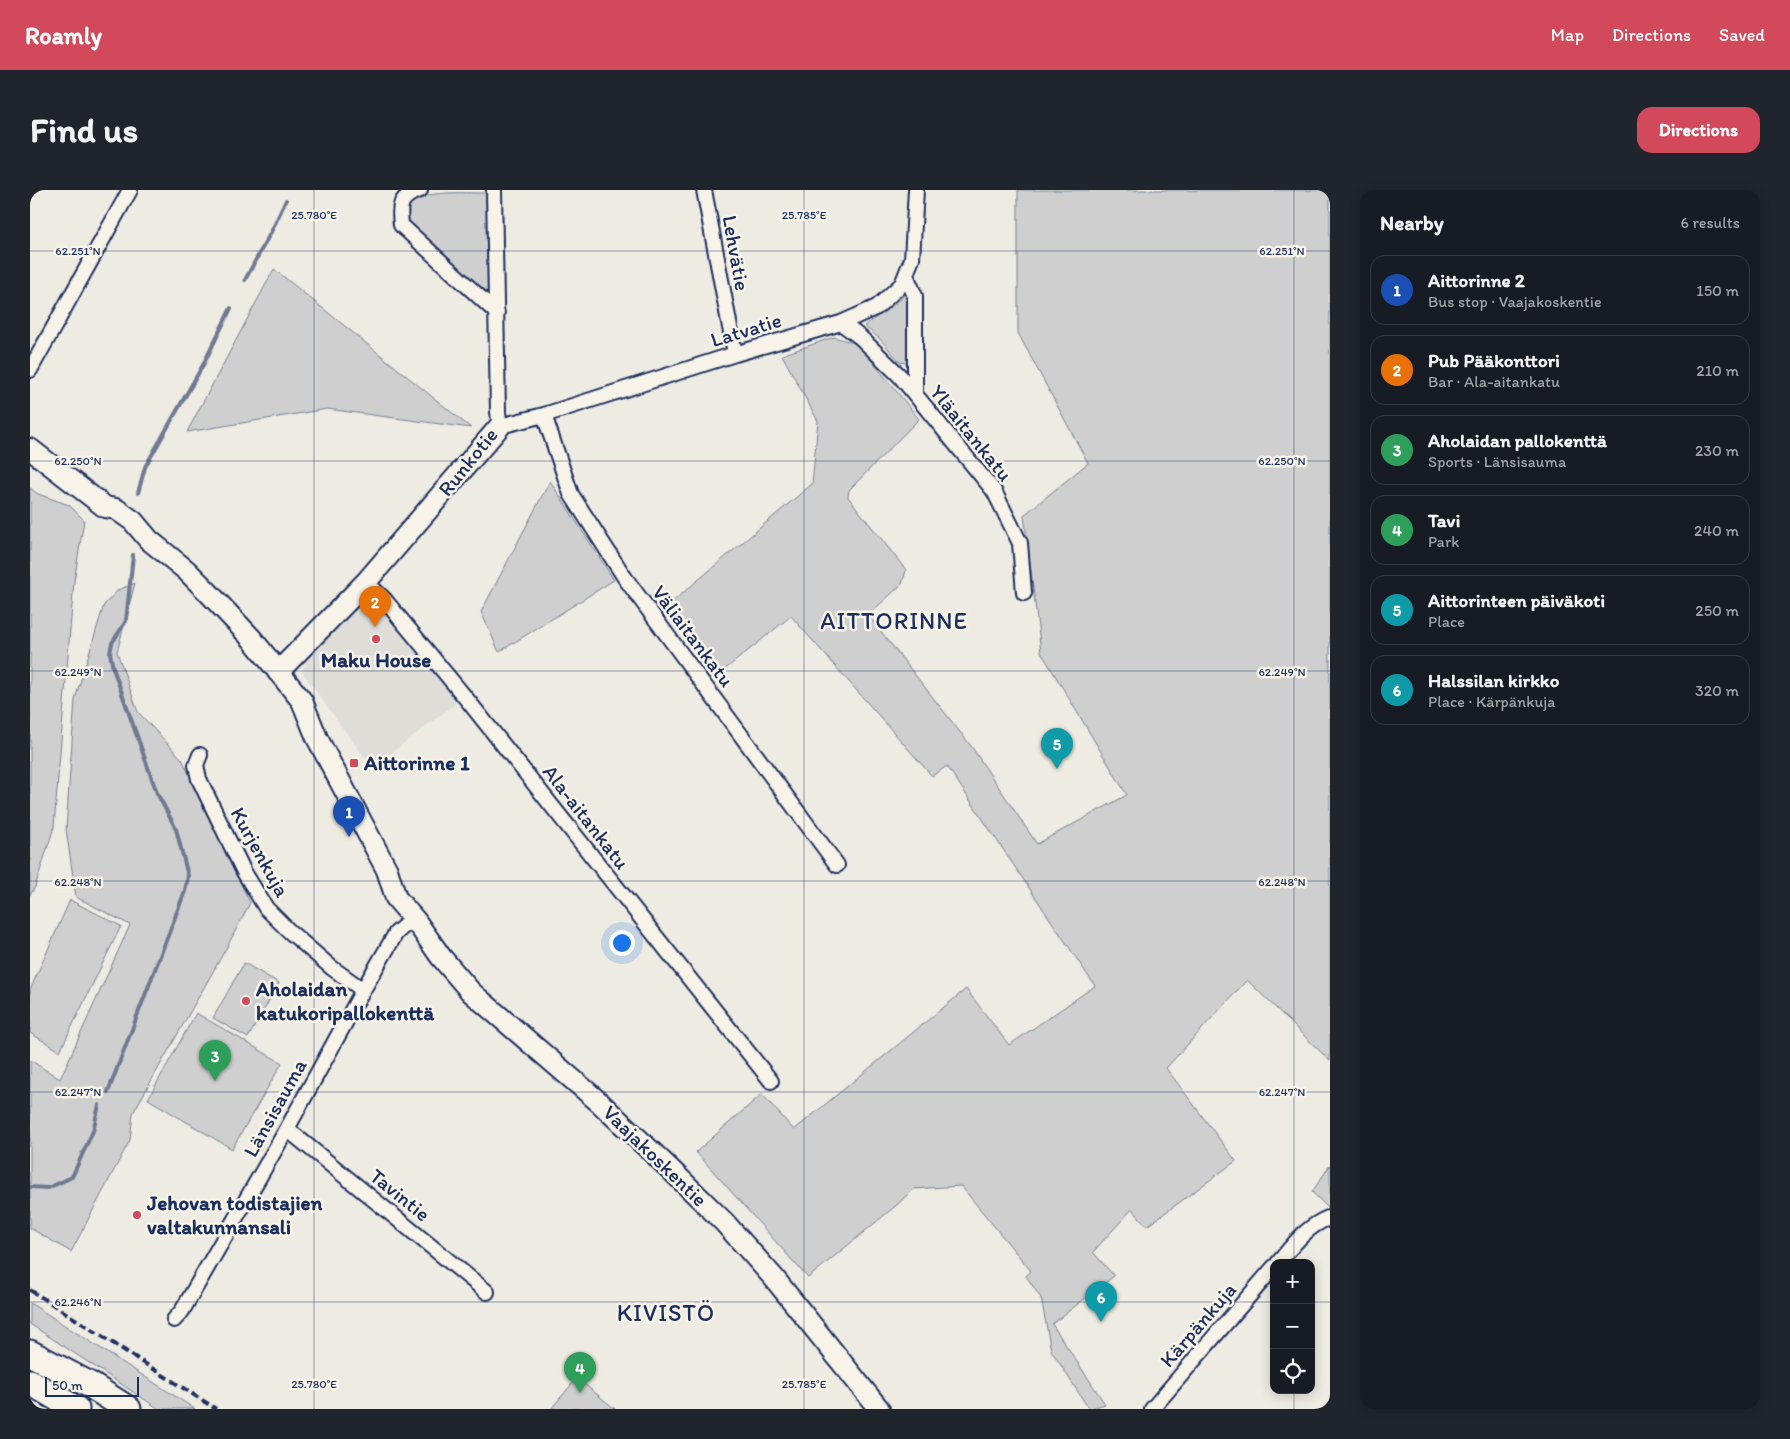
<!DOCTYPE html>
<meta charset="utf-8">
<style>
:root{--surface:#171b24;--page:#20242c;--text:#f1f3f6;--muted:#9ea1a6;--line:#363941;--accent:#d1495b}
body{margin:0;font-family:Itim,sans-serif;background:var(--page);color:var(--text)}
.controls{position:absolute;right:15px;bottom:15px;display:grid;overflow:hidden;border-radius:10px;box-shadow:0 2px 12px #0003}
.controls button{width:45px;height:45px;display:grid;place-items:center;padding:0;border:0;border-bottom:1px solid var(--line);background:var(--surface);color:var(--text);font:25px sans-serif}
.scale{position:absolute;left:15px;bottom:12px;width:94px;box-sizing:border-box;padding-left:5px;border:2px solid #1b2f5e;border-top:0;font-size:14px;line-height:18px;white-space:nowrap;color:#1b2f5e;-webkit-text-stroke:4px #f7f3e8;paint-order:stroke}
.you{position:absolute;left:591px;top:752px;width:18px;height:18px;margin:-12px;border:4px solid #fff;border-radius:50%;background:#1a73e8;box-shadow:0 0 0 8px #1a73e833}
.badge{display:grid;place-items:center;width:32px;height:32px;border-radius:50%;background:var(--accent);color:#fff;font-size:16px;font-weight:700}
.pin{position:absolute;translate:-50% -41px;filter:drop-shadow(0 1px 2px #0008)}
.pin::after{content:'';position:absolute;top:26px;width:18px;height:15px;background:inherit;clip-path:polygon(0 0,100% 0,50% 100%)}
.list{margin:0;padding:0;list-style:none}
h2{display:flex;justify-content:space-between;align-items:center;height:65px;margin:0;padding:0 20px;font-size:21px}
h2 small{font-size:16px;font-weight:400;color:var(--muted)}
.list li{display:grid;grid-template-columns:32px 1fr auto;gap:15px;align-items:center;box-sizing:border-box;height:70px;margin:0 10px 10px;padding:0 10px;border:1px solid var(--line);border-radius:15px}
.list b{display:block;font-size:19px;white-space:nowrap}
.list p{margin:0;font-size:16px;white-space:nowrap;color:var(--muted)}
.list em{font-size:16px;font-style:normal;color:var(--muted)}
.icon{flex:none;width:28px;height:28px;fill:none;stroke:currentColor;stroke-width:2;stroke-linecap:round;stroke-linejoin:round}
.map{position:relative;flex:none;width:1300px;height:1219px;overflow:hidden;border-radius:15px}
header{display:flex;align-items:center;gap:30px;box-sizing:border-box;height:70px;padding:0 25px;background:var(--accent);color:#fff}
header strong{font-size:24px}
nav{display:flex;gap:28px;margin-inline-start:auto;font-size:18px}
.intro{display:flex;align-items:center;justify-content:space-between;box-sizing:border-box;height:120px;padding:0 30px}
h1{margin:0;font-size:35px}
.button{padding:12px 22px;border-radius:15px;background:var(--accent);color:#fff;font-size:18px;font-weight:700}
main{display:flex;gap:30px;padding:0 30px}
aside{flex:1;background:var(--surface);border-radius:15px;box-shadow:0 2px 12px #0003}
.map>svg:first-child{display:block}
</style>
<header>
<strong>Roamly</strong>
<nav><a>Map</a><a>Directions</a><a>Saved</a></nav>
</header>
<div class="intro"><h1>Find us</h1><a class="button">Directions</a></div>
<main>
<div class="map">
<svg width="1300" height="1219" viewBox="0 0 1300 1219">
<rect width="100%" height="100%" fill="#eeebe2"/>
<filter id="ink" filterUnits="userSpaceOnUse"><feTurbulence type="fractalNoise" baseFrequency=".02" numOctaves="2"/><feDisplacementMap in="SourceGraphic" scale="10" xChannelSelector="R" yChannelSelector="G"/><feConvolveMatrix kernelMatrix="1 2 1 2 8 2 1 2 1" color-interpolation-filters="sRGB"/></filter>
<g filter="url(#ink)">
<path fill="#deddd8" d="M 336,401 L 351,413 L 430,510 L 342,578 L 272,482 L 276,472 L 282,464 Z"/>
<path fill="#cfcfcf" stroke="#757f96" d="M 988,0 L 1300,0 L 1300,871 L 1217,790 L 1136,878 L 1206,971 L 1117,1036 L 1102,1019 L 1063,1062 L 1084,1086 L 1022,1134 L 1075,1214 L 1059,1219 L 1021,1160 L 1011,1108 L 996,1086 L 1001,1081 L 931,996 L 883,999 L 868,1014 L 778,1088 L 666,962 L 732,904 L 764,940 L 936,799 L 979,855 L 1065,796 L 917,576 L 902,586 L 761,426 L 688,485 L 635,418 L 782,294 L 788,231 L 752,165 L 804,147 L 828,154 L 889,229 L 819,300 L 818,307 L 876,380 L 872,394 L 838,425 L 941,556 L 1007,654 L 1097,605 L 1011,462 L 994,325 L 1058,273 L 988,143 Z
M 455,3 L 460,10 L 461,99 L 457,104 L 452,104 L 377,32 L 375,25 L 377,13 C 399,0 430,3 455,3 Z
M 244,79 L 441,238 L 297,219 L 157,242 Z
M 875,104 L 879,104 L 880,170 L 876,173 L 870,172 L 850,149 L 834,136 L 868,112 Z
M 520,291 L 584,390 L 469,462 L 451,422 Z
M 0,298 L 8,304 L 39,315 L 54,330 L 44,391 L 24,637 L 5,697 L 0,705 Z
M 105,393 L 87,462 L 108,522 L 152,569 L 220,713 L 198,755 L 103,923 L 100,950 L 41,1062 L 0,1038 L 0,870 L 30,889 L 100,735 L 46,707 L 36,639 L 45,509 L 74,415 L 88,400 Z
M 40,710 L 91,736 L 30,861 L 0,843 L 0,800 Z
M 214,773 L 249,793 L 218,848 L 183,828 Z
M 166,823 L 252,873 L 202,959 L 118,909 Z
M 1300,975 L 1300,1020 L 1282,1002 Z
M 0,1113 L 165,1219 L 129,1219 L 0,1134 Z
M 547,1188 L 585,1219 L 521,1219 Z"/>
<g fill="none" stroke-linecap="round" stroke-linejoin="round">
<path stroke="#6e7992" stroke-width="4" d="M 215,90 L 243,38 L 256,10
M 108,303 L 115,277 L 173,175 L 201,118
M 78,902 L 155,701 L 158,686 L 146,639 L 127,603 L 83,478 L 80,463 L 82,453 L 96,431 L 103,365
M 0,997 L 18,998 L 42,987 L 63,941 L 69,915"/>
<g stroke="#1b2f5e" stroke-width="18">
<path id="street" d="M 390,0 C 369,7 369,15 371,35 L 467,123
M 464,0 L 468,222 L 470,236 L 514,225 L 705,164 L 811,133 L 847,117 L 872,94 L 882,69 L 886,0
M 674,0 L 705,164
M 876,85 L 885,106 L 885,204
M 811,133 L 830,147 L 870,186 L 964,301 L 990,353 L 994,403
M 0,180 L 100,0
M 514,225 L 541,304 L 595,388 L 807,675
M 336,392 L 354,409 L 439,512 L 741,891
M 170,565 L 166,575 L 169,589 L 214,682 L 236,718 L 259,741 L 302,778 L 333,800
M 257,939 L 457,1102
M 1248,1073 C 1263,1055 1276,1037 1298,1028 L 1300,1030
M 144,1130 L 152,1121 L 257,939 L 333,800 L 366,743 L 374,736 L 385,730
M 1122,1219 L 1244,1077"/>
</g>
<g stroke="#1b2f5e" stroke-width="24">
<path id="secondary" d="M 0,259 L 75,317 L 86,319 L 103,331 L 119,350 L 156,380 L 177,401 L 222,449 L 272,511 L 287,548 L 357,680 L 366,708 L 385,730 L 411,767 L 441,802 L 569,912 L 641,980 L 694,1032 L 744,1088 L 849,1219
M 248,482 L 336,392 L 470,236"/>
</g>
<g stroke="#1b2f5e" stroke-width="29">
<path id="highway" d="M 0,1163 L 60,1195 L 98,1219
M 0,1192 L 46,1219"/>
</g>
<use href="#street" stroke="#f7f3e8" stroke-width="14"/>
<use href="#secondary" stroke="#f7f3e8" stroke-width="20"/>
<use href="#highway" stroke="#f7f3e8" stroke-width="25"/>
<path stroke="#1b2f5e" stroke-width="4" stroke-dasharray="8 4" stroke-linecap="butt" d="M 0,1100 L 186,1219"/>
</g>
</g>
<path fill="none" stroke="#1b2f5e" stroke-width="1" stroke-opacity="0.45" d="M 284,0 L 284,1219M 774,0 L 774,1219M 1264,0 L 1264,1073M 0,61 L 1300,61M 0,271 L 1300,271M 0,481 L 1300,481M 0,691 L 1300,691M 0,902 L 1300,902M 0,1112 L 1244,1112M 1281,1112 L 1300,1112M 1264,1200 L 1264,1219"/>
<g fill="#d1495b" stroke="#f7f3e8" stroke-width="2">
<circle cx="346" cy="449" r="5"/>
<rect x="319" y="568" width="10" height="10" rx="2.5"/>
<circle cx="216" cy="811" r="5"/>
<circle cx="107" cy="1025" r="5"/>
</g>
<g text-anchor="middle" stroke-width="5" stroke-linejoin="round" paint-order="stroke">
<g font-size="21" fill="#1b2f5e" stroke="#f7f3e8">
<text transform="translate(706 63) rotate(80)" y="7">Lehvätie</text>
<text transform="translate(716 140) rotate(-17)" y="7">Latvatie</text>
<text transform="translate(941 243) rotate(51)" y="7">Yläaitankatu</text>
<text transform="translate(438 272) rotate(-51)" y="7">Runkotie</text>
<text transform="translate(663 446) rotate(53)" y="7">Väliaitankatu</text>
<text transform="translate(556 627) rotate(52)" y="7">Ala-aitankatu</text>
<text transform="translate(230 662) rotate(61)" y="7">Kurjenkuja</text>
<text transform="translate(245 918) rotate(-61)" y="7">Länsisauma</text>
<text transform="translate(625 966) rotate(44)" y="7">Vaajakoskentie</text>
<text transform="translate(370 1005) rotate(39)" y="7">Tavintie</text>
<text transform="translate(1168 1135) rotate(-49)" y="7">Kärpänkuja</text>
</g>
<g font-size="21" font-weight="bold" fill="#1b2f5e" stroke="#f7f3e8" text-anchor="start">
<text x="346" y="477" text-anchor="middle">Maku House</text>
<text x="334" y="580">Aittorinne 1</text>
<text x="226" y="806">Aholaidan<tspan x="226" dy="24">katukoripallokenttä</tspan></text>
<text x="117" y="1020">Jehovan todistajien<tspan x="117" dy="24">valtakunnansali</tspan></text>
</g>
<g font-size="24" letter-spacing="1" fill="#1b2f5e" stroke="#f7f3e8">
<text x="864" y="439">AITTORINNE</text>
<text x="636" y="1131">KIVISTÖ</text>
</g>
</g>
<g font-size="12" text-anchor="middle" fill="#1b2f5e" stroke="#f7f3e8" stroke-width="5" stroke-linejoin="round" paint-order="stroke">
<text x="284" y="29">25.780°E</text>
<text x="774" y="29">25.785°E</text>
<text x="48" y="65">62.251°N</text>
<text x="1252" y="65">62.251°N</text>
<text x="48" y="275">62.250°N</text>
<text x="1252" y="275">62.250°N</text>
<text x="48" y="486">62.249°N</text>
<text x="1252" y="486">62.249°N</text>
<text x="48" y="696">62.248°N</text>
<text x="1252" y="696">62.248°N</text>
<text x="48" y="906">62.247°N</text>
<text x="1252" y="906">62.247°N</text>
<text x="48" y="1116">62.246°N</text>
<text x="284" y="1198">25.780°E</text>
<text x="774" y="1198">25.785°E</text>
</g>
</svg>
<div class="controls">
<button>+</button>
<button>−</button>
<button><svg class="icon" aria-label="locate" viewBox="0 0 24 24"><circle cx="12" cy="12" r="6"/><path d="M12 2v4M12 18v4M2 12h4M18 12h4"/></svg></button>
</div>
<div class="scale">50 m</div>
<div class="you"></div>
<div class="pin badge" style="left:319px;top:647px;background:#1a4fb4">1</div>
<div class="pin badge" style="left:345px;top:437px;background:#e8710a">2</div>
<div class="pin badge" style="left:185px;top:891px;background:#2e9e5b">3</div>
<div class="pin badge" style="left:550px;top:1203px;background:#2e9e5b">4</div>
<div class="pin badge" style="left:1027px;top:579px;background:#0f9aa8">5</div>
<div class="pin badge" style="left:1071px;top:1132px;background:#0f9aa8">6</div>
</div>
<aside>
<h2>Nearby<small>6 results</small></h2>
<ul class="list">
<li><span class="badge" style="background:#1a4fb4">1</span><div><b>Aittorinne 2</b><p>Bus stop · Vaajakoskentie</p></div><em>150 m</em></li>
<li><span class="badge" style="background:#e8710a">2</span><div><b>Pub Pääkonttori</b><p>Bar · Ala-aitankatu</p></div><em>210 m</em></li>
<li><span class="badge" style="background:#2e9e5b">3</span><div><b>Aholaidan pallokenttä</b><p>Sports · Länsisauma</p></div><em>230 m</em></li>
<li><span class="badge" style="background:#2e9e5b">4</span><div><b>Tavi</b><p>Park</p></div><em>240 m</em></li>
<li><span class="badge" style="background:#0f9aa8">5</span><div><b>Aittorinteen päiväkoti</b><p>Place</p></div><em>250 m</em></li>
<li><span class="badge" style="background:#0f9aa8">6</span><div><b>Halssilan kirkko</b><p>Place · Kärpänkuja</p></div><em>320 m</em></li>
</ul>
</aside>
</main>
